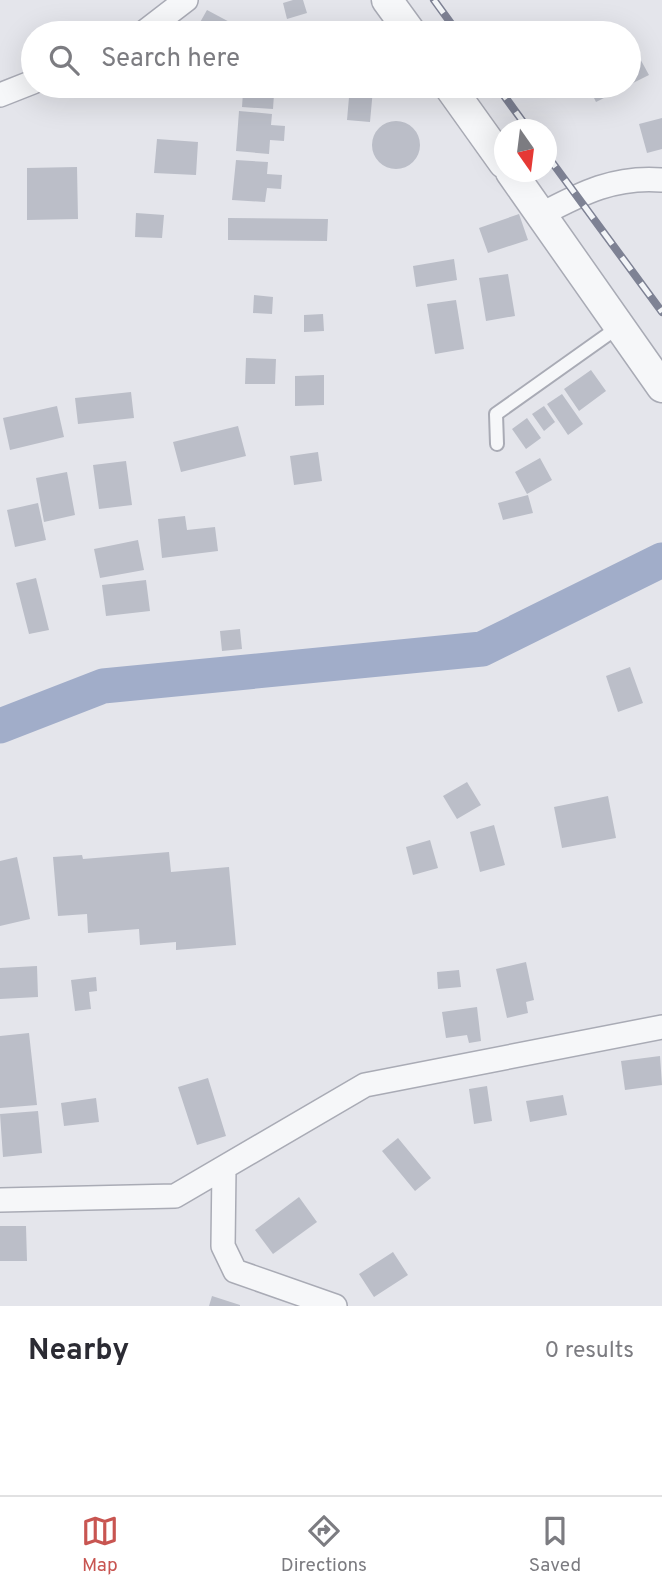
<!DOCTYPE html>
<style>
:root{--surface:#fff;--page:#f7f7f7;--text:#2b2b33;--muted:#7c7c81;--line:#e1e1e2;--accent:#c85551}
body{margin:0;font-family:Overpass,sans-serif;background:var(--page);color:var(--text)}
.compass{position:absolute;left:494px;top:119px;width:63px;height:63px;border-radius:50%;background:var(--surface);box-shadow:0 7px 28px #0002;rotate:166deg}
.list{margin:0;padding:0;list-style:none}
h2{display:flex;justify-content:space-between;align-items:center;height:91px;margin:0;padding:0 28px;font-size:30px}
h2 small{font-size:23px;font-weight:400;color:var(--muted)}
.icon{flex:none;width:38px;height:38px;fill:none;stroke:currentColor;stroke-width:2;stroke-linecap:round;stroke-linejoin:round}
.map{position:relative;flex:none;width:662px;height:1306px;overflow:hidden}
.search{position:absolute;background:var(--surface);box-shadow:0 7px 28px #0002;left:21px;right:21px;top:21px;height:77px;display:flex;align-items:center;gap:18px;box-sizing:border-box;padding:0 24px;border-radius:38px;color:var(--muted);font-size:26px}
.sheet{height:189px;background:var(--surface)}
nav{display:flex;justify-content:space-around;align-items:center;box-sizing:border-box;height:98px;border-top:2px solid var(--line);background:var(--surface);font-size:19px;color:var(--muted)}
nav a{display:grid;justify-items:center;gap:4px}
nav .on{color:var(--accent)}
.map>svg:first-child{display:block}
</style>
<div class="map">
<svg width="662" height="1306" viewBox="0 0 662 1306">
<rect width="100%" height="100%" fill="#e4e5eb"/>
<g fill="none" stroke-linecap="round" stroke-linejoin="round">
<path stroke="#a1adc9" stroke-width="35" d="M 0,726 L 103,686 L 482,649 L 662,560"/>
</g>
<path fill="#bbbec8" d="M 293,0 L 303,0 L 307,13 L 287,19 L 283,3 Z
M 207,10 L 237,26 L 233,33 L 194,33 Z
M 638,55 L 649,75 L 629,85 L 629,60 Z
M 350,86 L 373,89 L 370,122 L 347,120 Z
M 588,86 L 628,86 L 596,102 Z
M 243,92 L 274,94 L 273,109 L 242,107 Z
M 239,111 L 272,114 L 271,125 L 285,126 L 284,141 L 270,140 L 269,154 L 236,151 Z
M 662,118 L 662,149 L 647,153 L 639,124 Z
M372 145a24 24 0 1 1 48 0a24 24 0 1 1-48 0Z
M 157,139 L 198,142 L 196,175 L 154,173 Z
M 236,160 L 268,162 L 267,174 L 282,175 L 281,189 L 267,188 L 265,202 L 232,200 Z
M 77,167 L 78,219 L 27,220 L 27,168 Z
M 136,213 L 164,215 L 162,238 L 135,237 Z
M 519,214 L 528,240 L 488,253 L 479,228 Z
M 228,218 L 328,219 L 327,241 L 228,240 Z
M 454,259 L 457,280 L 416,287 L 413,266 Z
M 508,274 L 515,316 L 486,321 L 479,278 Z
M 254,295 L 273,297 L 272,314 L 253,313 Z
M 456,300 L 464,349 L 435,354 L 427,304 Z
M 323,314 L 324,331 L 304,332 L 304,315 Z
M 246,358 L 276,359 L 275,384 L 245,384 Z
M 591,370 L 606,391 L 579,411 L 564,389 Z
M 324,375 L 324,405 L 295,406 L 295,376 Z
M 131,392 L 134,418 L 78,424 L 75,398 Z
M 562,394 L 583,424 L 568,435 L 547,404 Z
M 57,406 L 64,437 L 10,450 L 3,418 Z
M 544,406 L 555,422 L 544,431 L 532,414 Z
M 527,418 L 541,438 L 526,449 L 512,429 Z
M 238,426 L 246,456 L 181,472 L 173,442 Z
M 318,452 L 322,481 L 294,485 L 290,456 Z
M 540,458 L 552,480 L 527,494 L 515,472 Z
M 126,461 L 132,505 L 99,509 L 93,465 Z
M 67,472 L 75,515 L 44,522 L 36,478 Z
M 528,495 L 533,513 L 503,520 L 498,503 Z
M 38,503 L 46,540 L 15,547 L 7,510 Z
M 185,516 L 187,530 L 215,527 L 218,551 L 162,558 L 158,519 Z
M 138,540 L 144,570 L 100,578 L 94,549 Z
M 36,578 L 49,630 L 29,634 L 16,583 Z
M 146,580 L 150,611 L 106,616 L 102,585 Z
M 240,629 L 242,649 L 222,651 L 220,631 Z
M 630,667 L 643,703 L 618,712 L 606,676 Z
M 467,782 L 481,805 L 457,819 L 443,796 Z
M 608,796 L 616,838 L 562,848 L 554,807 Z
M 494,825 L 505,865 L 480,872 L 470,832 Z
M 430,840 L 438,868 L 413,875 L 406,847 Z
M 169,852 L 171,872 L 229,867 L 236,945 L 176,950 L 176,942 L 140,945 L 139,929 L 88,933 L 87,914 L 58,916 L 53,857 L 82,855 L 83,859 Z
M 17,857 L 30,919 L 0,926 L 0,861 Z
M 526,962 L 534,1000 L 526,1002 L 528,1013 L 507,1018 L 496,969 Z
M 37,966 L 38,997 L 0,999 L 0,968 Z
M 459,970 L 461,987 L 438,989 L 437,972 Z
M 96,977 L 97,991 L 89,992 L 91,1009 L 75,1011 L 71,980 Z
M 477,1007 L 481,1041 L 469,1043 L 467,1035 L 446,1038 L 442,1012 Z
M 29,1033 L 37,1105 L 0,1108 L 0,1036 Z
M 660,1056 L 662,1085 L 625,1090 L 621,1061 Z
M 208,1078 L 226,1136 L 197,1145 L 178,1087 Z
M 487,1086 L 492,1121 L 474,1124 L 469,1089 Z
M 563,1095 L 567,1115 L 530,1122 L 526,1101 Z
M 96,1098 L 99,1122 L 64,1126 L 61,1103 Z
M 38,1111 L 42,1153 L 3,1157 L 0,1114 Z
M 398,1138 L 431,1178 L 415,1191 L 382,1151 Z
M 299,1197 L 317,1222 L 273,1254 L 255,1230 Z
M 0,1226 L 26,1226 L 27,1261 L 0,1261 Z
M 393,1252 L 408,1275 L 374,1297 L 359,1274 Z
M 212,1296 L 240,1305 L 240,1306 L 209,1306 Z"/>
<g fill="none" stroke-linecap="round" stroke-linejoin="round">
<g stroke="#a9abb5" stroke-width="16">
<path id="service" d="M 497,444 L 496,414 L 617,328"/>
</g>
<g stroke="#a9abb5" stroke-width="26">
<path id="minor" d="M 143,33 L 186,0
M 0,95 L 33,82
M 542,214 C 582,193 615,176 662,180
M 224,1168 L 223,1246 L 235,1271 L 335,1306
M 0,1200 L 175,1196 L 365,1085 L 662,1027"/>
</g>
<g stroke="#a9abb5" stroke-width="33">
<path id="tertiary" d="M 387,0 L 411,33
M 449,86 L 504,163
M 511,172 L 662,387"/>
</g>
<use href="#service" stroke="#f6f7f9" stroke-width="12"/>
<use href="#minor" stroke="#f6f7f9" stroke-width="23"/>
<use href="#tertiary" stroke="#f6f7f9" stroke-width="30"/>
<g stroke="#7e8294" stroke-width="8">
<path id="rail" d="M 434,0 L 458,33
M 497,86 L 529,130
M 546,154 L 662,312"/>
</g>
<use href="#rail" stroke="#f3f5f8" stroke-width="5" stroke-dasharray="16" stroke-linecap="butt"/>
</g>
</svg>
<svg class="compass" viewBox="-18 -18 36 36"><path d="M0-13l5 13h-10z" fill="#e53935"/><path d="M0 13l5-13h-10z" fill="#7c7c81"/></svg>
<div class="search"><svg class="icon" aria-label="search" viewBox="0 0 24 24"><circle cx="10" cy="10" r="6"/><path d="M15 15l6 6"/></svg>Search here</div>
</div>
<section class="sheet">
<h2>Nearby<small>0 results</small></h2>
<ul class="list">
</ul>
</section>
<nav>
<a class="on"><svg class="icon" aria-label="map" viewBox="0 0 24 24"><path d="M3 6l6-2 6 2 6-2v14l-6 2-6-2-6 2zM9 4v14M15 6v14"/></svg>Map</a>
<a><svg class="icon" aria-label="directions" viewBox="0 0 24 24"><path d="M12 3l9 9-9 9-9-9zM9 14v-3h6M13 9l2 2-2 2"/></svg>Directions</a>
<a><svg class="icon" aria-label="saved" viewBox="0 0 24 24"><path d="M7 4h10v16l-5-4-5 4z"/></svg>Saved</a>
</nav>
